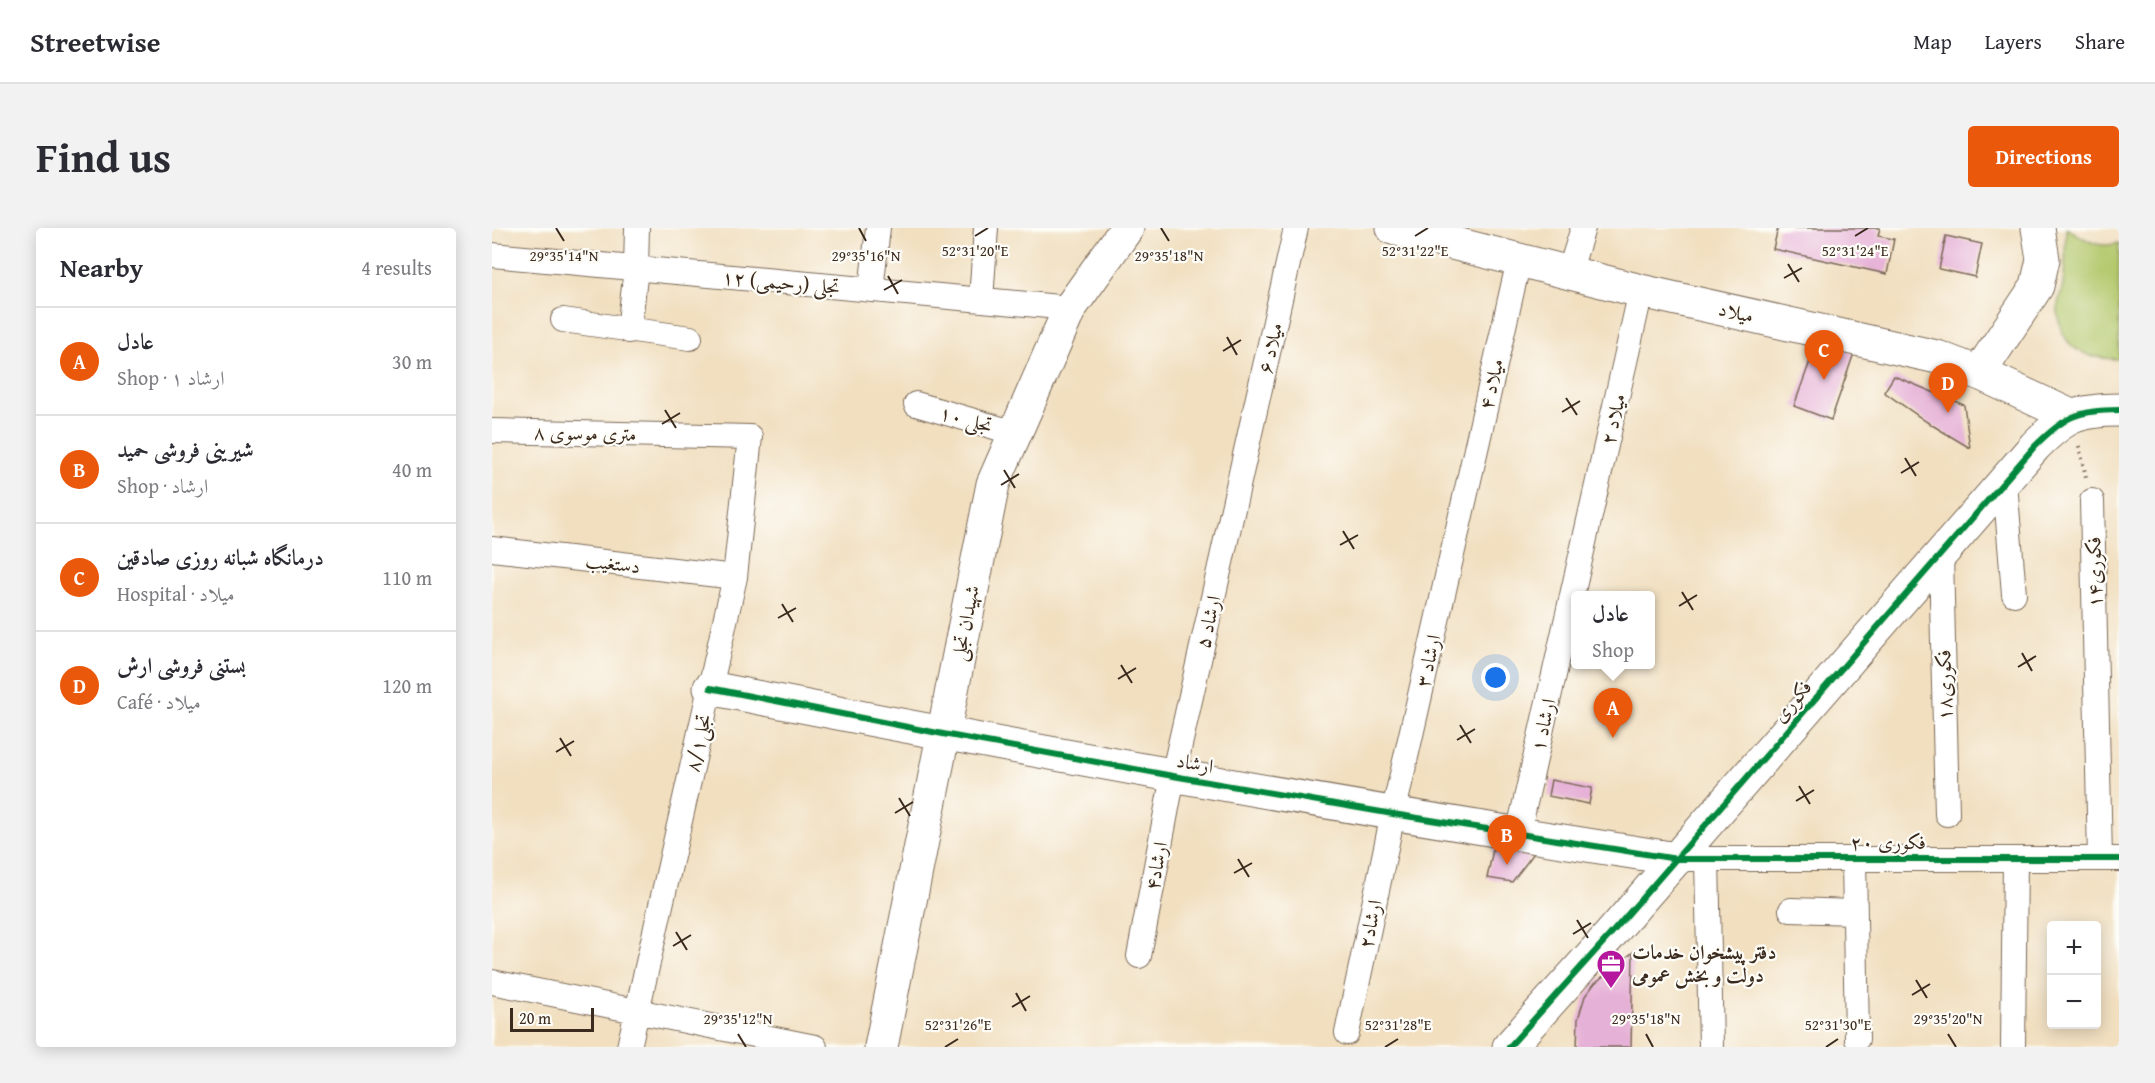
<!DOCTYPE html>
<meta charset="utf-8">
<style>
:root{--surface:#fff;--page:#f2f2f3;--text:#2b2b33;--muted:#7c7c81;--line:#e1e1e2;--accent:#ea580c}
body{margin:0;font-family:"Gentium Book Plus",Amiri,serif;background:var(--page);color:var(--text)}
.controls{position:absolute;right:18px;bottom:18px;display:grid;overflow:hidden;border-radius:6px;box-shadow:0 3px 15px #0003}
.controls button{width:54px;height:54px;display:grid;place-items:center;padding:0;border:0;border-bottom:2px solid var(--line);background:var(--surface);color:var(--text);font:30px sans-serif}
.scale{position:absolute;left:18px;bottom:15px;width:84px;box-sizing:border-box;padding-left:6px;border:3px solid #3b2a1e;border-top:0;font-size:16px;line-height:21px;white-space:nowrap;color:#3b2a1e;-webkit-text-stroke:4px #fdfcf7;paint-order:stroke}
.you{position:absolute;left:1004px;top:450px;width:21px;height:21px;margin:-15px;border:4px solid #fff;border-radius:50%;background:#1a73e8;box-shadow:0 0 0 9px #1a73e833}
.badge{display:grid;place-items:center;width:39px;height:39px;border-radius:50%;background:var(--accent);color:#fff;font-size:20px;font-weight:700}
.pin{position:absolute;translate:-50% -50px;filter:drop-shadow(0 2px 3px #0008)}
.pin::after{content:'';position:absolute;top:32px;width:21px;height:18px;background:inherit;clip-path:polygon(0 0,100% 0,50% 100%)}
.popup{position:absolute;left:1079px;top:363px;width:84px;height:78px;box-sizing:border-box;display:grid;place-content:center;border-radius:6px;background:var(--surface);filter:drop-shadow(0 2px 4px #0005);font-size:20px;white-space:nowrap;color:var(--muted)}
.popup b{font-size:22px;color:var(--text)}
.popup::after{content:'';position:absolute;left:50%;top:100%;margin-left:-12px;border:12px solid transparent;border-top-color:var(--surface)}
.list{margin:0;padding:0;list-style:none}
h2{display:flex;justify-content:space-between;align-items:center;height:78px;margin:0;padding:0 24px;font-size:26px}
h2 small{font-size:20px;font-weight:400;color:var(--muted)}
.list li{display:grid;grid-template-columns:39px 1fr auto;gap:18px;align-items:center;box-sizing:border-box;height:108px;padding:0 24px;border-top:2px solid var(--line)}
.list b{display:block;font-size:22px;white-space:nowrap}
.list p{margin:0;font-size:20px;white-space:nowrap;color:var(--muted)}
.list em{font-size:20px;font-style:normal;color:var(--muted)}
.map{position:relative;flex:none;width:1627px;height:819px;overflow:hidden;border-radius:6px}
header{display:flex;align-items:center;gap:36px;box-sizing:border-box;height:84px;padding:0 30px;background:var(--surface);border-bottom:2px solid var(--line)}
header strong{font-size:28px}
nav{display:flex;gap:33px;margin-inline-start:auto;font-size:21px}
.intro{display:flex;align-items:center;justify-content:space-between;box-sizing:border-box;height:144px;padding:0 36px}
h1{margin:0;font-size:42px}
.button{padding:15px 27px;border-radius:6px;background:var(--accent);color:#fff;font-size:21px;font-weight:700}
main{display:flex;gap:36px;padding:0 36px}
aside{flex:1;background:var(--surface);border-radius:6px;box-shadow:0 3px 15px #0003}
.map>svg:first-child{display:block}
</style>
<header>
<strong>Streetwise</strong>
<nav><a>Map</a><a>Layers</a><a>Share</a></nav>
</header>
<div class="intro"><h1>Find us</h1><a class="button">Directions</a></div>
<main>
<aside>
<h2>Nearby<small>4 results</small></h2>
<ul class="list">
<li><span class="badge">A</span><div><b>عادل</b><p>Shop · ۱ ارشاد</p></div><em>30 m</em></li>
<li><span class="badge">B</span><div><b>شیرینی فروشی حمید</b><p>Shop · ارشاد</p></div><em>40 m</em></li>
<li><span class="badge">C</span><div><b>درمانگاه شبانه روزی صادقین</b><p>Hospital · میلاد</p></div><em>110 m</em></li>
<li><span class="badge">D</span><div><b>بستنی فروشی ارش</b><p>Café · میلاد</p></div><em>120 m</em></li>
</ul>
</aside>
<div class="map">
<svg width="1627" height="819" viewBox="0 0 1627 819">
<rect width="100%" height="100%" fill="#fdfcf7"/>
<filter id="ink" filterUnits="userSpaceOnUse"><feTurbulence type="fractalNoise" baseFrequency=".0167" numOctaves="2"/><feDisplacementMap in="SourceGraphic" scale="12" xChannelSelector="R" yChannelSelector="G"/><feConvolveMatrix kernelMatrix="1 2 1 2 8 2 1 2 1" color-interpolation-filters="sRGB"/></filter>
<filter id="wash" filterUnits="userSpaceOnUse"><feTurbulence type="fractalNoise" baseFrequency=".008" numOctaves="4" result="noise"/><feDisplacementMap in="SourceGraphic" scale="24" xChannelSelector="R" yChannelSelector="G"/><feGaussianBlur stdDeviation="1.35" result="paint"/><feColorMatrix in="noise" values="0 0 0 0 0 0 0 0 0 0 0 0 0 0 0 0 0 1.4 0 .05"/><feComposite in="paint" operator="in"/></filter>
<g filter="url(#wash)">
<rect width="100%" height="100%" fill="#f1dfc0"/>
<path fill="#b3c86c" stroke="#777945" stroke-width="1.5" d="M 1574,0 C 1593,10 1604,22 1627,15 L 1627,131 C 1591,131 1565,119 1566,78 C 1566,71 1570,63 1571,56 C 1574,38 1573,18 1574,0 Z"/>
<g id="blocks">
<path fill="#e6b1d7" d="M 1286,0 L 1388,0 L 1386,8 L 1402,11 L 1395,46 L 1281,21 Z
M 1454,8 L 1490,16 L 1483,49 L 1447,41 Z
M 1326,111 L 1362,125 L 1339,192 L 1302,178 Z
M 1402,148 L 1472,177 L 1478,220 L 1435,194 L 1392,164 Z
M 1059,552 L 1100,560 L 1097,576 L 1056,568 Z
M 1002,617 L 1042,625 L 1020,654 L 995,650 Z
M 1141,724 L 1139,819 L 1085,819 L 1086,791 L 1093,768 L 1103,755 Z"/>
</g>
</g>
<g filter="url(#ink)">
<use href="#blocks" fill-opacity="0" stroke="#7b6957" stroke-width="1.5"/>
<g fill="none" stroke-linecap="round" stroke-linejoin="round">
<g stroke="#7b6957" stroke-width="26">
<path id="street" d="M 0,27 L 578,80
M 1077,45 L 1091,0
M 379,62 L 386,0
M 489,72 L 494,0
M 71,92 L 198,110
M 137,103 L 144,40 L 145,0
M 424,176 L 523,205
M 0,203 L 258,209 L 243,349 L 137,819
M 1513,255 L 1522,366
M 1600,273 L 1608,631
M 0,321 L 243,349
M 1449,327 L 1455,586
M 1026,606 L 1149,63
M 1185,631 L 1627,631
M 1215,631 L 1219,819
M 1362,631 L 1365,811
M 1299,682 L 1362,684
M 647,728 L 681,548 L 804,0
M 0,754 L 323,819
M 855,805 L 901,586 L 1027,32
M 1521,819 L 1523,631"/>
</g>
<g stroke="#7b6957" stroke-width="35">
<path id="secondary" d="M 901,0 L 1149,63 L 1445,129 L 1487,145 L 1579,188
M 1487,145 L 1545,58 L 1551,31 L 1546,0
M 218,460 C 539,524 861,581 1185,631
M 389,819 L 501,256 L 578,80 L 635,0
M 1017,819 L 1117,708 L 1543,218 C 1572,189 1585,182 1627,182"/>
</g>
<path stroke="#7b6957" stroke-width="4" stroke-dasharray="1.5 4.5" stroke-linecap="butt" d="M 1587,218 L 1594,249"/>
<use href="#street" stroke="#fff" stroke-width="24"/>
<use href="#secondary" stroke="#fff" stroke-width="33"/>
<g stroke="#fdfcf7" stroke-width="10">
<path id="cycleway" d="M 218,460 L 451,506 L 681,548 L 901,586 L 1185,631 L 1627,631
M 1017,819 L 1117,708 L 1543,218 C 1572,189 1585,182 1627,182"/>
</g>
<use href="#cycleway" stroke="#00873e" stroke-width="6"/>
</g>
</g>
<path fill="none" stroke="#3b2a1e" stroke-width="2" d="M 64,0 L 72,13M 367,0 L 374,13M 669,0 L 677,13M 483,8 L 496,0M 923,8 L 936,0M 1363,8 L 1376,0M 1296,36 L 1307,54M 396,48 L 406,66M 1292,50 L 1310,40M 392,62 L 410,52M 735,109 L 745,127M 731,123 L 749,112M 1074,170 L 1085,187M 173,182 L 184,200M 1070,184 L 1088,173M 170,196 L 188,185M 1413,230 L 1424,248M 512,242 L 523,260M 1409,245 L 1427,234M 509,257 L 527,246M 851,303 L 862,321M 848,317 L 866,307M 1190,364 L 1201,382M 290,376 L 301,394M 1187,378 L 1205,367M 286,390 L 304,380M 1530,425 L 1540,443M 629,437 L 640,455M 1526,439 L 1544,428M 626,451 L 644,440M 968,497 L 979,515M 68,510 L 79,528M 965,512 L 983,501M 64,524 L 82,513M 1307,558 L 1318,576M 407,570 L 418,588M 1304,573 L 1322,562M 403,585 L 421,574M 746,631 L 757,649M 742,645 L 760,635M 1085,692 L 1096,710M 184,704 L 195,722M 1081,706 L 1099,695M 181,718 L 199,707M 1424,752 L 1435,770M 524,765 L 534,783M 1420,767 L 1438,756M 520,779 L 538,768M 246,806 L 254,819M 1154,806 L 1161,819M 1456,806 L 1464,819M 453,819 L 466,811M 893,819 L 906,811M 1334,819 L 1346,811"/>
<defs>
<g id="office-pin" transform="scale(1.5)"><path d="M0 17L-7.5 6A9.5 9.5 0 1 1 7.5 6Z" fill="#b5179e" stroke="#fdfcf7"/><path d="M-6-3h4V-5.5h4V-3h4V5H-6ZM-1-4.5V-3h2v-1.5ZM-6 0V1H6V0Z" fill="#fff"/></g>
</defs>
<g fill-rule="evenodd">
<use href="#office-pin" x="1119" y="736"/>
</g>
<g text-anchor="middle" stroke-width="4.5" stroke-linejoin="round" paint-order="stroke">
<g font-size="20" fill="#3b2a1e" stroke="#fdfcf7">
<text transform="translate(289 54) rotate(5)" y="7">۱۲ تجلی (رحیمی)</text>
<text transform="translate(1244 84) rotate(13)" y="7">میلاد</text>
<text transform="translate(778 120) rotate(-77)" y="7">۶ میلاد</text>
<text transform="translate(999 156) rotate(-77)" y="7">۴ میلاد</text>
<text transform="translate(474 191) rotate(16)" y="7">۱۰ تجلی</text>
<text transform="translate(1121 191) rotate(-77)" y="7">۲ میلاد</text>
<text transform="translate(93 205) rotate(1)" y="7">۸ متری موسوی</text>
<text transform="translate(121 335) rotate(7)" y="7">دستغیب</text>
<text transform="translate(1602 344) rotate(-91)" y="7">فکوری۱۴</text>
<text transform="translate(716 394) rotate(-77)" y="7">۵ ارشاد</text>
<text transform="translate(473 395) rotate(-79)" y="7">شهیدان تجلی</text>
<text transform="translate(936 433) rotate(-77)" y="7">۳ ارشاد</text>
<text transform="translate(1452 457) rotate(-91)" y="7">فکوری۱۸</text>
<text transform="translate(1300 473) rotate(-49)" y="7">فکوری</text>
<text transform="translate(1051 497) rotate(-77)" y="7">۱ ارشاد</text>
<text transform="translate(206 515) rotate(-77)" y="7">تجلی۸/۱</text>
<text transform="translate(703 535) rotate(10)" y="7">ارشاد</text>
<text x="1396" y="621">فکوری ۲۰</text>
<text transform="translate(664 638) rotate(-79)" y="7">۴ارشاد</text>
<text transform="translate(878 696) rotate(-78)" y="7">۲ارشاد</text>
</g>
<g font-size="20" font-weight="bold" fill="#3b2a1e" stroke="#fdfcf7" text-anchor="start">
<text x="1140" y="731">دفتر پیشخوان خدمات<tspan x="1140" dy="23">دولت و بخش عمومی</tspan></text>
</g>
</g>
<g font-size="15" text-anchor="middle" fill="#3b2a1e" stroke="#fdfcf7" stroke-width="4.5" stroke-linejoin="round" paint-order="stroke">
<text x="483" y="28">52°31'20"E</text>
<text x="923" y="28">52°31'22"E</text>
<text x="1363" y="28">52°31'24"E</text>
<text x="72" y="33">29°35'14"N</text>
<text x="374" y="33">29°35'16"N</text>
<text x="677" y="33">29°35'18"N</text>
<text x="246" y="796">29°35'12"N</text>
<text x="1154" y="796">29°35'18"N</text>
<text x="1456" y="796">29°35'20"N</text>
<text x="466" y="802">52°31'26"E</text>
<text x="906" y="802">52°31'28"E</text>
<text x="1346" y="802">52°31'30"E</text>
</g>
</svg>
<div class="controls">
<button>+</button>
<button>−</button>
</div>
<div class="scale">20 m</div>
<div class="you"></div>
<div class="pin badge" style="left:1121px;top:510px">A</div>
<div class="popup"><b>عادل</b>Shop</div>
<div class="pin badge" style="left:1015px;top:637px">B</div>
<div class="pin badge" style="left:1332px;top:152px">C</div>
<div class="pin badge" style="left:1456px;top:185px">D</div>
</div>
</main>
